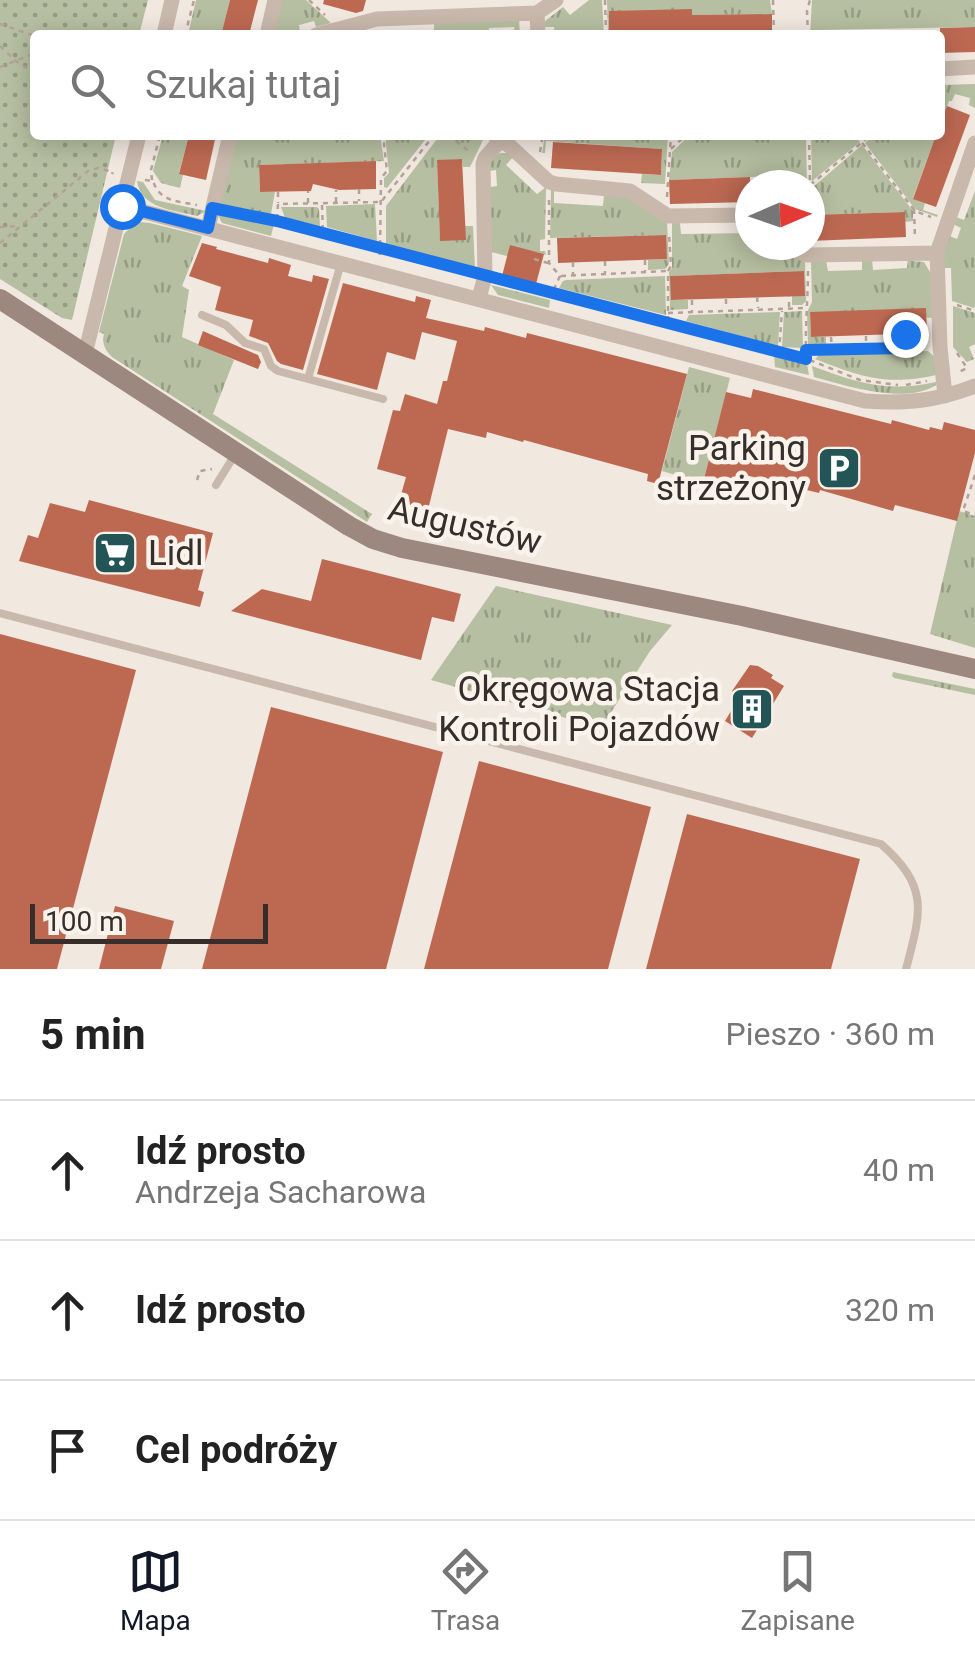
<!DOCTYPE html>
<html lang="pl">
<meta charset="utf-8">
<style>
:root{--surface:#fff;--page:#f2f2f2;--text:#222;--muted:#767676;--line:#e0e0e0;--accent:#111827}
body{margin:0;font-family:Roboto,sans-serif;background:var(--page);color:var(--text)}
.compass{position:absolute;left:735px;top:170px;width:90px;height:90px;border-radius:50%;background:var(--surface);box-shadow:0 5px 25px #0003;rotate:88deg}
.scale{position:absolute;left:30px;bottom:25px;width:238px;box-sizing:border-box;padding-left:10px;border:5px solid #372e2b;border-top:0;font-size:28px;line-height:35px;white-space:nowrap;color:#372e2b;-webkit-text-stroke:8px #f9f3ec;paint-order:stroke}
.stop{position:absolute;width:30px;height:30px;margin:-22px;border:8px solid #1a73e8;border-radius:50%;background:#fff}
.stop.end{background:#1a73e8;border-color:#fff;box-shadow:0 2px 10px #0008}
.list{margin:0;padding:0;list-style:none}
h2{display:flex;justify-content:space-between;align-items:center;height:130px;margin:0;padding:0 40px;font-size:42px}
h2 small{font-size:32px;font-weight:400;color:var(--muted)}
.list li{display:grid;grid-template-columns:65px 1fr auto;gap:30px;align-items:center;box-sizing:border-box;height:140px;padding:0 40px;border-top:2px solid var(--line)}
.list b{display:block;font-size:38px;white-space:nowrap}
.list p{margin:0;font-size:32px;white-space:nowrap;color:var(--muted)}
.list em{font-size:32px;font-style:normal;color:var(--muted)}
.icon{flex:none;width:55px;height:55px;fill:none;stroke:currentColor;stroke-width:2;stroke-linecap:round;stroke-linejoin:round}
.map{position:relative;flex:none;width:975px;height:969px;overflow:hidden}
.search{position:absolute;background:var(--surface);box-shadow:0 5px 25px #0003;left:30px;right:30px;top:30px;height:110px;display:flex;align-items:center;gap:25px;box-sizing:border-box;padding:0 35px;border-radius:10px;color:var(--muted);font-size:38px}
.sheet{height:550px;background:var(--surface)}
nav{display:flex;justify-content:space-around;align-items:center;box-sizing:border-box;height:140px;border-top:2px solid var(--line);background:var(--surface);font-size:28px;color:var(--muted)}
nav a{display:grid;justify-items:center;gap:5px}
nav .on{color:var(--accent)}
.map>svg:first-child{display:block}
</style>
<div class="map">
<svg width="975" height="969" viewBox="0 0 975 969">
<defs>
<pattern id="grass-tufts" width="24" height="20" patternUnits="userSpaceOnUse" patternTransform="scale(2.5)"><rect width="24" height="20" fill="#b6bfa1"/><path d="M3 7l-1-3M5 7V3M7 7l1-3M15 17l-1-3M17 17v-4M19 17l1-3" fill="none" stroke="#959c83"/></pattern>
<pattern id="park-dots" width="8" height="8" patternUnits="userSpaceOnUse" patternTransform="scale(2.5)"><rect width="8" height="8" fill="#b6bfa1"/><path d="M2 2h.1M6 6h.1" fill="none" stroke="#959c83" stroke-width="1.8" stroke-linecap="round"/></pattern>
</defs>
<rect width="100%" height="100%" fill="#f1e8e0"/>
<path fill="url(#grass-tufts)" d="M 196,0 L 230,0 L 221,35 L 188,35 Z
M 280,0 L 306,0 L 331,23 L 316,27 L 314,21 L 299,25 L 300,31 L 272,35 Z
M 589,0 L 602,0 L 604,35 L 555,35 L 554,27 L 543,27 L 545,21 L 563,7 L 570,15 Z
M 607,0 L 770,0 L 772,14 L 692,15 L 691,9 L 608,35 Z
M 812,0 L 975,0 L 975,27 L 817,30 L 817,35 L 810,35 Z
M 519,18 L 520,35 L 515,35 L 514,27 L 489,28 L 488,35 L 434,35 L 434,20 Z
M 975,84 L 975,108 L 969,105 L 970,98 L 955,94 L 952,101 L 949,101 L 940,125 L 940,85 Z
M 163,135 L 189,135 L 179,173 L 183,175 L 180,188 L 161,183 L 153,171 Z
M 235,135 L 380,135 L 384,161 L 259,165 L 260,192 L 275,192 L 271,214 L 219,204 Z
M 385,135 L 429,135 L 387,188 L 384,187 L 384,178 L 389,173 Z
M 440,135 L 485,136 L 470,167 L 463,167 L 462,159 L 437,161 L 440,240 L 465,226 L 473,226 L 475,268 L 386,246 L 386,206 Z
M 545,135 L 668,135 L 665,184 L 641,183 L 642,174 L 661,175 L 662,149 L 546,141 L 545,153 L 542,153 Z
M 690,135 L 806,135 L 807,185 L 802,185 L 801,175 L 669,180 L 672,152 Z
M 811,135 L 854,135 L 860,142 L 812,181 Z
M 874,135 L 936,135 L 913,198 L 925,203 L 923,210 L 938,215 L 937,217 L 915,209 L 865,143 Z
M 862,145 L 913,211 L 913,221 L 905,222 L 904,212 L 810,215 L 813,187 Z
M 501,153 L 508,153 L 513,157 L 506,165 L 537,194 L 546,187 L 545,239 L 540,240 L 540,251 L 545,251 L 546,255 L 536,252 L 507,256 L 491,252 L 490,187 L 497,186 L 496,170 L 489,171 C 491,161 492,156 501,153 Z
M 137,181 L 143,182 L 155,200 L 206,211 L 197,216 C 174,210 141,209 137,181 Z
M 551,190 L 554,190 L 554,203 L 603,206 L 604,195 L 627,197 L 667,221 L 669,264 L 665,269 L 648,270 L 648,260 L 667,259 L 665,235 L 550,238 Z
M 975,191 L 975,306 L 974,308 L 952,301 L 951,268 L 942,268 L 947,235 L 957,239 L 961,228 L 951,223 L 953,216 L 964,220 Z
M 375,204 L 377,241 L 327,227 L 326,206 Z
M 281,207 L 317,207 L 319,209 L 320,226 L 285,218 Z
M 217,213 L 274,224 L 271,236 L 222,223 Z
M 140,222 L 150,223 L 202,236 L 182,286 L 189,290 L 182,337 L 234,360 L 213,414 L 372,514 L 367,522 L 112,357 C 105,350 102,344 104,334 L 99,332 L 124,234 L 130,228 Z
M 672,223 L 680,223 L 681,234 L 750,233 L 750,245 L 784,245 L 805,260 L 806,301 L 802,305 L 792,305 L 792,296 L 803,271 L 671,276 L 671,300 L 688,300 L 688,309 L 670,310 L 669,272 L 672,268 Z
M 908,257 L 911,257 L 912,261 L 924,262 L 933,277 L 934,318 L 810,312 L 811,337 L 826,337 L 826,348 L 816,349 L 808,345 L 807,312 L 812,302 L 811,261 L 826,260 L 828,271 L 862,270 L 862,259 L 872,259 L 873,270 L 907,268 Z
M 665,276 L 666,315 L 559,288 L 563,281 L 566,280 Z
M 491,285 L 550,300 L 549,308 L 498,295 Z
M 953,306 L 975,313 L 975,344 L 969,347 L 974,359 L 967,362 L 953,347 Z
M 802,311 L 803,348 L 782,347 L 784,312 Z
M 780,312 L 778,346 L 686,321 L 689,315 Z
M 928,351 L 935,357 L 936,375 C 886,386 861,377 815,359 L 821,353 Z
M 774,354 L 807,364 L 809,375 L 775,367 Z
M 812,366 C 857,383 888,393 936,382 L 936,385 C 906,405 847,386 814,377 Z
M 689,367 L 730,378 L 703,483 L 662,471 Z
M 959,511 L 975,516 L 975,648 L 930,634 Z
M 496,586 L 672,625 L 650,651 L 601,728 L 431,680 Z
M 893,672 L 975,689 L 975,695 L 894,678 L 892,676 Z"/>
<path fill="url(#park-dots)" d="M 0,0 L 148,0 L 139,35 L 35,35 L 35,135 L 116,135 L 72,320 L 62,318 L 0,279 Z"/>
<path fill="#bd6952" d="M 230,0 L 258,0 L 249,35 L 221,35 Z
M 324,0 L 366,0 L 363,11 L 356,13 L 323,4 Z
M 692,9 L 692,15 L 772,14 L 772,35 L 609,35 L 609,11 Z
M 975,27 L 975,52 L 940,53 L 940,28 Z
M 947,106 L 970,115 L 936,207 L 913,199 L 936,135 L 940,135 L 940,125 Z
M 189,135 L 216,135 L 206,180 L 179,174 Z
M 553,142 L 662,149 L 661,175 L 551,168 Z
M 462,159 L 466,240 L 440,241 L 437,160 Z
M 376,161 L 376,189 L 339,190 L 313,184 L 311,191 L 260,192 L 259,165 Z
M 750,177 L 750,202 L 670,204 L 669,180 Z
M 905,212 L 906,237 L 810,241 L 810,215 Z
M 666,235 L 667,259 L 558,263 L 557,238 Z
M 202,243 L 217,247 L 216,249 L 268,263 L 269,258 L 291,265 L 288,276 L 312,282 L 313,275 L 329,279 L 303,370 L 281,364 L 277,361 L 268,343 L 249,336 L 253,320 L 215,310 L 221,287 L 189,276 Z
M 510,245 L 544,254 L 536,284 L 502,276 Z
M 804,271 L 805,296 L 671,300 L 670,276 Z
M 343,283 L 415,302 L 416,296 L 431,300 L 426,318 L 484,331 L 485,327 L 526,338 L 527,333 L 687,374 L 658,484 L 647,481 L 648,474 L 524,440 L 523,442 L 487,432 L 486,438 L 448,429 L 425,522 L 408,519 L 411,505 L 399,502 L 406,477 L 377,469 L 393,410 L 400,411 L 405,394 L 437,404 L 443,381 L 447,381 L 457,341 L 422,332 L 415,360 L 387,352 L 377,390 L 317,374 Z
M 926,308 L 927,333 L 811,337 L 810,312 Z
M 203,331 L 258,355 L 261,362 L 258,369 L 198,345 Z
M 753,389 L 891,424 L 892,420 L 929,430 L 930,427 L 942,430 L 944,422 L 975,430 L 975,453 L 957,521 L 895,505 L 893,511 L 820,490 L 819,493 L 745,475 L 741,492 L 703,483 L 726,392 L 751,398 Z
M 89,500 L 213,533 L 198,590 L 204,592 L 200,607 L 19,561 L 28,535 L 38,538 L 50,503 L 85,512 Z
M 322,559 L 461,594 L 454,622 L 432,617 L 421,660 L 231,611 L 262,589 L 311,601 Z
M 0,634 L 136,670 L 57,969 L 0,969 Z
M 750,665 L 758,666 L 773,675 L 771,678 L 784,686 L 752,738 L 725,721 L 740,696 L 732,691 Z
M 271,707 L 443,752 L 386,969 L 202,969 Z
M 479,761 L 651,807 L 608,969 L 424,969 Z
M 687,814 L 860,859 L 831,969 L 646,969 Z
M 115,906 L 174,921 L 161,969 L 99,969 Z"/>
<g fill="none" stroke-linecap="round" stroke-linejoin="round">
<path stroke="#b4a297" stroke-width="2.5" stroke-dasharray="5 5" stroke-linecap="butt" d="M 309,0 L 325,15
M 605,0 L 606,35
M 773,0 L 774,35
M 0,24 L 35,36
M 674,34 L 674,35
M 185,35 L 194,0
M 289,35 L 302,32
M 808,35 L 807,11 L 810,0
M 0,46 L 17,62 L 35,73
M 0,67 L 35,53
M 448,135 L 471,153
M 809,135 L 810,184
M 856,135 L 915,211 L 931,217
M 671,149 L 686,135
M 540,152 L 543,135
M 145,180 L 153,181 C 160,202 177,201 197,205
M 152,180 L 151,170 L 160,135
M 810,185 L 871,135
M 359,189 L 359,201
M 278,192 L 278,203
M 667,197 L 671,135
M 549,200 L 549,263 L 560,276 L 553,291
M 336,202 L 336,190
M 308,203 L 308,191
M 322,205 L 323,232
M 914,209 L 915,238
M 229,211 L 321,231 L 468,272
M 277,219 L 278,204 L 381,202 L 434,135
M 0,227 L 20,226
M 0,243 L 88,171 L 98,168 L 113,172 L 112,174
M 380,255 L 381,178 L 387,171 L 383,135
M 534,259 L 548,263
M 645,260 L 645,271
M 605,261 L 605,273
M 573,262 L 573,275
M 561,276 L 668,271
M 500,280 L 662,320 L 807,359 L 860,380 L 898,385
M 757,297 L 758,308
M 726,299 L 726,309
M 692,300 L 692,311
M 957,305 L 975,311
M 789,307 L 789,296
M 668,313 L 806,308
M 668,321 L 668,271 L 671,266 L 669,234
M 905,334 L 905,348
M 866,336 L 866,349
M 831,337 L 832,350
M 806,351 L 924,347
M 779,352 L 782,311
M 957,353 L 967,368 L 959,372
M 806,356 C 805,327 808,299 808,270
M 906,385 L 927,381
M 975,475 L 963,511 L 975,515
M 197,480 L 200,471 L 212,469"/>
<path stroke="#c9b8ac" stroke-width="8" d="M 202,315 L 226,325 L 245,343 L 264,349 L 271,366 L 278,371 L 383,399
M 308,379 L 341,263
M 216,485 L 234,456
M 0,613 L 881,844 C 930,887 921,912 906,969"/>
<path stroke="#c9b8ac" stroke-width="15" d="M 537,13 L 538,35
M 164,35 L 172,0
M 267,35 L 275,0
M 316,35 L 377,19 L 537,13 L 556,0
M 940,69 L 975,67
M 494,135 L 511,147 L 549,182 L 556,184 L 630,191 L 668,216 L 750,215
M 122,206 L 865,401 C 907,404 936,401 975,386
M 208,228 L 230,135
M 791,245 L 800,253 L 808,255 L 937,253
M 479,298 L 485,276 L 483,164 L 485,158 L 505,135
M 85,354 L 139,135
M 945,396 L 940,347 L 937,253 L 975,143"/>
<path stroke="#9c887e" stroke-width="20" d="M 0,299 L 349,526 L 373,539 L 402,548 L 742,616 L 975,669"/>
</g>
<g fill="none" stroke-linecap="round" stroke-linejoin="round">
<path stroke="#1a73e8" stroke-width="12" d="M 122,206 L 208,228 L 212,208 L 277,221 L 806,359 L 806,350 L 906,348 L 905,334"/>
</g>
<defs>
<g id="parking-square" transform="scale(2.25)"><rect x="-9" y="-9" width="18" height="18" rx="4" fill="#235456" stroke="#f9f3ec"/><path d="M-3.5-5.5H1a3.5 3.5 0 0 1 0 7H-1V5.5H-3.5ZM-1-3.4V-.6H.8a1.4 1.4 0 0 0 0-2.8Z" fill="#fff"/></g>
<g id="supermarket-square" transform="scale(2.25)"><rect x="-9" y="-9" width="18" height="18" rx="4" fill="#235456" stroke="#f9f3ec"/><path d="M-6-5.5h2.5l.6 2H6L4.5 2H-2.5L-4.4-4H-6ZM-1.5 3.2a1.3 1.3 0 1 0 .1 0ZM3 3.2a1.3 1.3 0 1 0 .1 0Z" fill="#fff"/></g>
<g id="building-square" transform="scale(2.25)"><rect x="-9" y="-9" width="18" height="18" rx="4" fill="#235456" stroke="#f9f3ec"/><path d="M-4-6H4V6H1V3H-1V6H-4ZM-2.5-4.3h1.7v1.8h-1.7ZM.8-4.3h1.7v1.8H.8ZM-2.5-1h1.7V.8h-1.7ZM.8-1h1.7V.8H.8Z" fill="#fff"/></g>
</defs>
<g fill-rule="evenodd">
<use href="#parking-square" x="839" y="468"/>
<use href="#supermarket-square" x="115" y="553"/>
<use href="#building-square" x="752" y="709"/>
</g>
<g text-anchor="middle" stroke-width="9" stroke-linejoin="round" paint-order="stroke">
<g font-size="35" fill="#372e2b" stroke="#f9f3ec" text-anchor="end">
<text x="806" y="460">Parking<tspan x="806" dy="40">strzeżony</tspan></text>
<text x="148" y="565" text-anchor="start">Lidl</text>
<text x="720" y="701">Okręgowa Stacja<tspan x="720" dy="40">Kontroli Pojazdów</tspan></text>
</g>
<g font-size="35" fill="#372e2b" stroke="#f9f3ec">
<text transform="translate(465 525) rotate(13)" y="12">Augustów</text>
</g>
</g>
</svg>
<svg class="compass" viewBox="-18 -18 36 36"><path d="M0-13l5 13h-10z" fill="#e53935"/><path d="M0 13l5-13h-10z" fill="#767676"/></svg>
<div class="scale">100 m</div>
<div class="stop" style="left:122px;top:206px"></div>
<div class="stop end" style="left:905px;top:334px"></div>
<div class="search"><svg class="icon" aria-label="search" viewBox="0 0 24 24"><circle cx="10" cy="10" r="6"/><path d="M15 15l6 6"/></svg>Szukaj tutaj</div>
</div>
<section class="sheet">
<h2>5 min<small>Pieszo · 360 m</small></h2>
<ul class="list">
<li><svg class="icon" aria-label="ahead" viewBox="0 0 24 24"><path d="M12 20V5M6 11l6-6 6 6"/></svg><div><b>Idź prosto</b><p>Andrzeja Sacharowa</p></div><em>40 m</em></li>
<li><svg class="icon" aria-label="ahead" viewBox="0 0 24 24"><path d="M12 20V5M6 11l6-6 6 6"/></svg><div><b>Idź prosto</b></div><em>320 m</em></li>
<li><svg class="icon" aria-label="arrive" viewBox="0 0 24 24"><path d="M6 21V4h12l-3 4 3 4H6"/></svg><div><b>Cel podróży</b></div></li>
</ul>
</section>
<nav>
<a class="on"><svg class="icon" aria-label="map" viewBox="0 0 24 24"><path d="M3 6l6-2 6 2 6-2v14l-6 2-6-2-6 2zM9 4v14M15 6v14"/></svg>Mapa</a>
<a><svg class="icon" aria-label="directions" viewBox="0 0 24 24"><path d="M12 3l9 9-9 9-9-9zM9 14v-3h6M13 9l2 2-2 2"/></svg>Trasa</a>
<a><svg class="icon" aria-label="saved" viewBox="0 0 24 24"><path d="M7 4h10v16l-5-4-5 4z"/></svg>Zapisane</a>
</nav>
